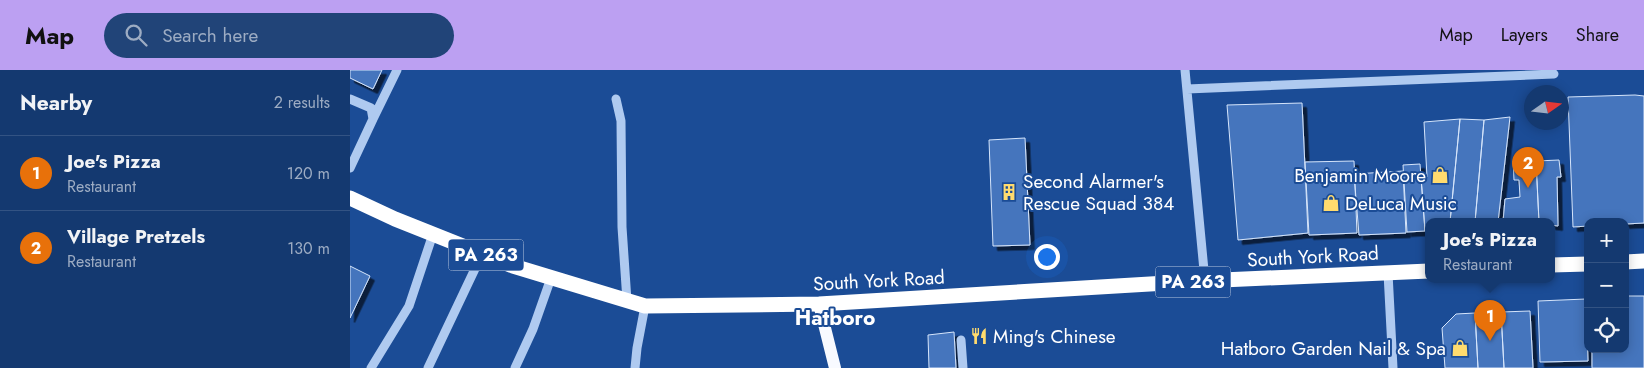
<!DOCTYPE html>
<meta charset="utf-8">
<style>
:root{--surface:#143970;--page:#214478;--text:#f1f3f6;--muted:#9dacc3;--line:#335383;--accent:#bca0f2}
body{margin:0;font-family:Jost,sans-serif;background:var(--page);color:var(--text)}
.controls{position:absolute;right:15px;bottom:15px;display:grid;overflow:hidden;border-radius:10px;box-shadow:0 2px 12px #0003}
.controls button{width:45px;height:45px;display:grid;place-items:center;padding:0;border:0;border-bottom:1px solid var(--line);background:var(--surface);color:var(--text);font:25px sans-serif}
.compass{position:absolute;left:1174px;top:15px;width:45px;height:45px;border-radius:50%;background:var(--surface);box-shadow:0 2px 12px #0003;rotate:76deg}
.you{position:absolute;left:696px;top:186px;width:18px;height:18px;margin:-12px;border:4px solid #fff;border-radius:50%;background:#1a73e8;box-shadow:0 0 0 8px #1a73e833}
.badge{display:grid;place-items:center;width:32px;height:32px;border-radius:50%;background:var(--accent);color:#fff;font-size:16px;font-weight:700}
.pin{position:absolute;translate:-50% -41px;filter:drop-shadow(0 1px 2px #0008)}
.pin::after{content:'';position:absolute;top:26px;width:18px;height:15px;background:inherit;clip-path:polygon(0 0,100% 0,50% 100%)}
.popup{position:absolute;left:1075px;top:148px;width:130px;height:65px;box-sizing:border-box;display:grid;place-content:center;border-radius:10px;background:var(--surface);filter:drop-shadow(0 1px 4px #0005);font-size:16px;white-space:nowrap;color:var(--muted)}
.popup b{font-size:19px;color:var(--text)}
.popup::after{content:'';position:absolute;left:50%;top:100%;margin-left:-10px;border:10px solid transparent;border-top-color:var(--surface)}
.list{margin:0;padding:0;list-style:none}
h2{display:flex;justify-content:space-between;align-items:center;height:65px;margin:0;padding:0 20px;font-size:21px}
h2 small{font-size:16px;font-weight:400;color:var(--muted)}
.list li{display:grid;grid-template-columns:32px 1fr auto;gap:15px;align-items:center;box-sizing:border-box;height:75px;padding:0 20px;border-top:1px solid var(--line)}
.list b{display:block;font-size:19px;white-space:nowrap}
.list p{margin:0;font-size:16px;white-space:nowrap;color:var(--muted)}
.list em{font-size:16px;font-style:normal;color:var(--muted)}
.icon{flex:none;width:28px;height:28px;fill:none;stroke:currentColor;stroke-width:2;stroke-linecap:round;stroke-linejoin:round}
.map{position:relative;flex:none;width:1294px;height:298px;overflow:hidden}
header{display:flex;align-items:center;gap:30px;box-sizing:border-box;height:70px;padding:0 25px;background:var(--accent);color:#111}
header strong{font-size:24px}
nav{display:flex;gap:28px;margin-inline-start:auto;font-size:18px}
.search{width:350px;height:45px;background:var(--page);display:flex;align-items:center;gap:12px;box-sizing:border-box;padding:0 18px;border-radius:28px;color:var(--muted);font-size:19px}
main{display:flex}
aside{flex:1;background:var(--surface)}
.map>svg:first-child{display:block}
</style>
<header>
<strong>Map</strong>
<div class="search"><svg class="icon" aria-label="search" viewBox="0 0 24 24"><circle cx="10" cy="10" r="6"/><path d="M15 15l6 6"/></svg>Search here</div>
<nav><a>Map</a><a>Layers</a><a>Share</a></nav>
</header>
<main>
<aside>
<h2>Nearby<small>2 results</small></h2>
<ul class="list">
<li><span class="badge" style="background:#e8710a">1</span><div><b>Joe's Pizza</b><p>Restaurant</p></div><em>120 m</em></li>
<li><span class="badge" style="background:#e8710a">2</span><div><b>Village Pretzels</b><p>Restaurant</p></div><em>130 m</em></li>
</ul>
</aside>
<div class="map">
<svg width="1294" height="298" viewBox="0 0 1294 298">
<defs>
<filter id="shadow"><feDropShadow dx="4.5" dy="4.5" stdDeviation="0" flood-color="#0009"/></filter>
</defs>
<rect width="100%" height="100%" fill="#1b4c96"/>
<path fill="#4475bd" stroke="#d6e5fb" filter="url(#shadow)" d="M 0,0 L 32,0 L 23,19 L 0,8 Z
M 1285,25 L 1294,26 L 1294,153 L 1275,154 L 1275,152 L 1238,152 L 1238,156 L 1223,157 L 1218,27 Z
M 952,33 L 958,163 L 888,170 L 877,35 Z
M 1160,47 L 1148,152 L 1125,152 L 1134,50 Z
M 1110,49 L 1100,152 L 1079,152 L 1079,161 L 1075,161 L 1071,106 L 1077,107 L 1074,52 Z
M 1110,49 L 1134,50 L 1125,152 L 1100,152 Z
M 675,68 L 680,175 L 643,176 L 639,70 Z
M 1209,90 L 1211,107 L 1207,107 L 1208,156 L 1201,155 L 1201,152 L 1189,152 L 1186,91 Z
M 1004,91 L 1007,163 L 959,165 L 955,92 Z
M 1163,91 L 1186,91 L 1189,152 L 1153,152 L 1155,129 L 1170,127 L 1169,110 L 1164,110 Z
M 1070,94 L 1075,161 L 1057,162 L 1053,95 Z
M 1053,101 L 1056,163 L 1009,165 L 1004,104 Z
M 0,196 L 20,206 L 0,248 Z
M 1275,226 L 1294,226 L 1294,298 L 1242,298 L 1242,279 L 1275,279 Z
M 1236,229 L 1238,291 L 1190,292 L 1188,231 Z
M 1180,241 L 1183,298 L 1154,298 L 1151,242 Z
M 1151,242 L 1154,298 L 1128,298 L 1125,243 Z
M 1125,243 L 1128,298 L 1095,298 L 1092,258 L 1106,244 Z
M 604,262 L 606,298 L 579,298 L 578,265 Z"/>
<g fill="none" stroke-linecap="round" stroke-linejoin="round">
<path stroke="#afcaf0" stroke-width="9" d="M 835,0 L 855,211
M 837,19 L 1204,4
M 0,29 L 21,38 L 23,49 L 0,98
M 266,29 L 271,51 L 272,157 L 277,231
M 23,49 L 47,0
M 1038,203 L 1043,298
M 611,270 L 613,298
M 21,298 L 59,236 L 83,164
M 78,298 L 132,184
M 165,298 L 183,259 L 201,208
M 285,298 L 287,278 L 295,236"/>
<path stroke="#f8faff" stroke-width="12" d="M 469,234 L 485,298"/>
<path stroke="#fff" stroke-width="15" d="M 0,128 L 45,149 L 163,196 L 295,236 L 469,234 L 850,211 L 1079,201
M 1275,192 L 1294,191
M 1201,195 L 1238,194"/>
</g>
<defs>
<g id="shop-bare" transform="scale(1.35)"><path d="M-5-2.5h2.3a2.7 3.5 0 0 1 5.4 0H5L5.5 6h-11ZM-1.5-2.5h3a1.5 2.3 0 0 0-3 0Z" fill="#ffdb6e" stroke="#1b4c96" stroke-width="2.5" paint-order="stroke"/></g>
<g id="building-bare" transform="scale(1.35)"><path d="M-4-6H4V6H1V3H-1V6H-4ZM-2.5-4.3h1.7v1.8h-1.7ZM.8-4.3h1.7v1.8H.8ZM-2.5-1h1.7V.8h-1.7ZM.8-1h1.7V.8H.8Z" fill="#ffdb6e" stroke="#1b4c96" stroke-width="2.5" paint-order="stroke"/></g>
<g id="restaurant-bare" transform="scale(1.35)"><path d="M-5-6h1v4h1v-4h1v4h1v-4h1v5L-1.5 .5V6h-2V.5L-5-1ZM5-6V6H3V1.5H1.5Q1.5-4 5-6Z" fill="#ffdb6e" stroke="#1b4c96" stroke-width="2.5" paint-order="stroke"/></g>
</defs>
<g fill-rule="evenodd">
<use href="#shop-bare" x="1090" y="105"/>
<use href="#building-bare" x="659" y="122"/>
<use href="#shop-bare" x="981" y="133"/>
<use href="#restaurant-bare" x="629" y="266"/>
<use href="#shop-bare" x="1110" y="278"/>
</g>
<g text-anchor="middle" stroke-width="4" stroke-linejoin="round" paint-order="stroke">
<g fill="#1b4c96" stroke="#bbc9e0" stroke-width="1">
<rect x="98.5" y="169.5" width="75" height="31" rx="4"/>
<rect x="805.5" y="196.5" width="75" height="31" rx="4"/>
</g>
<g font-size="18" font-weight="bold" fill="#fff">
<text x="136" y="191">PA 263</text>
<text x="843" y="218">PA 263</text>
</g>
<g font-size="19" fill="#fff" stroke="#1b4c96" text-anchor="start">
<text x="1076" y="112" text-anchor="end">Benjamin Moore</text>
<text x="673" y="118">Second Alarmer's<tspan x="673" dy="22">Rescue Squad 384</tspan></text>
<text x="995" y="140">DeLuca Music</text>
<text x="643" y="273">Ming's Chinese</text>
<text x="1096" y="285" text-anchor="end">Hatboro Garden Nail &amp; Spa</text>
</g>
<g font-size="19" fill="#fff" stroke="#1b4c96">
<text transform="translate(963 186) rotate(-3)" y="7">South York Road</text>
<text transform="translate(529 210) rotate(-3)" y="7">South York Road</text>
</g>
<g font-size="21" font-weight="bold" fill="#fff" stroke="#1b4c96">
<text x="485" y="255">Hatboro</text>
</g>
</g>
</svg>
<div class="controls">
<button>+</button>
<button>−</button>
<button><svg class="icon" aria-label="locate" viewBox="0 0 24 24"><circle cx="12" cy="12" r="6"/><path d="M12 2v4M12 18v4M2 12h4M18 12h4"/></svg></button>
</div>
<svg class="compass" viewBox="-18 -18 36 36"><path d="M0-13l5 13h-10z" fill="#e53935"/><path d="M0 13l5-13h-10z" fill="#9dacc3"/></svg>
<div class="you"></div>
<div class="pin badge" style="left:1140px;top:271px;background:#e8710a">1</div>
<div class="popup"><b>Joe's Pizza</b>Restaurant</div>
<div class="pin badge" style="left:1178px;top:118px;background:#e8710a">2</div>
</div>
</main>
